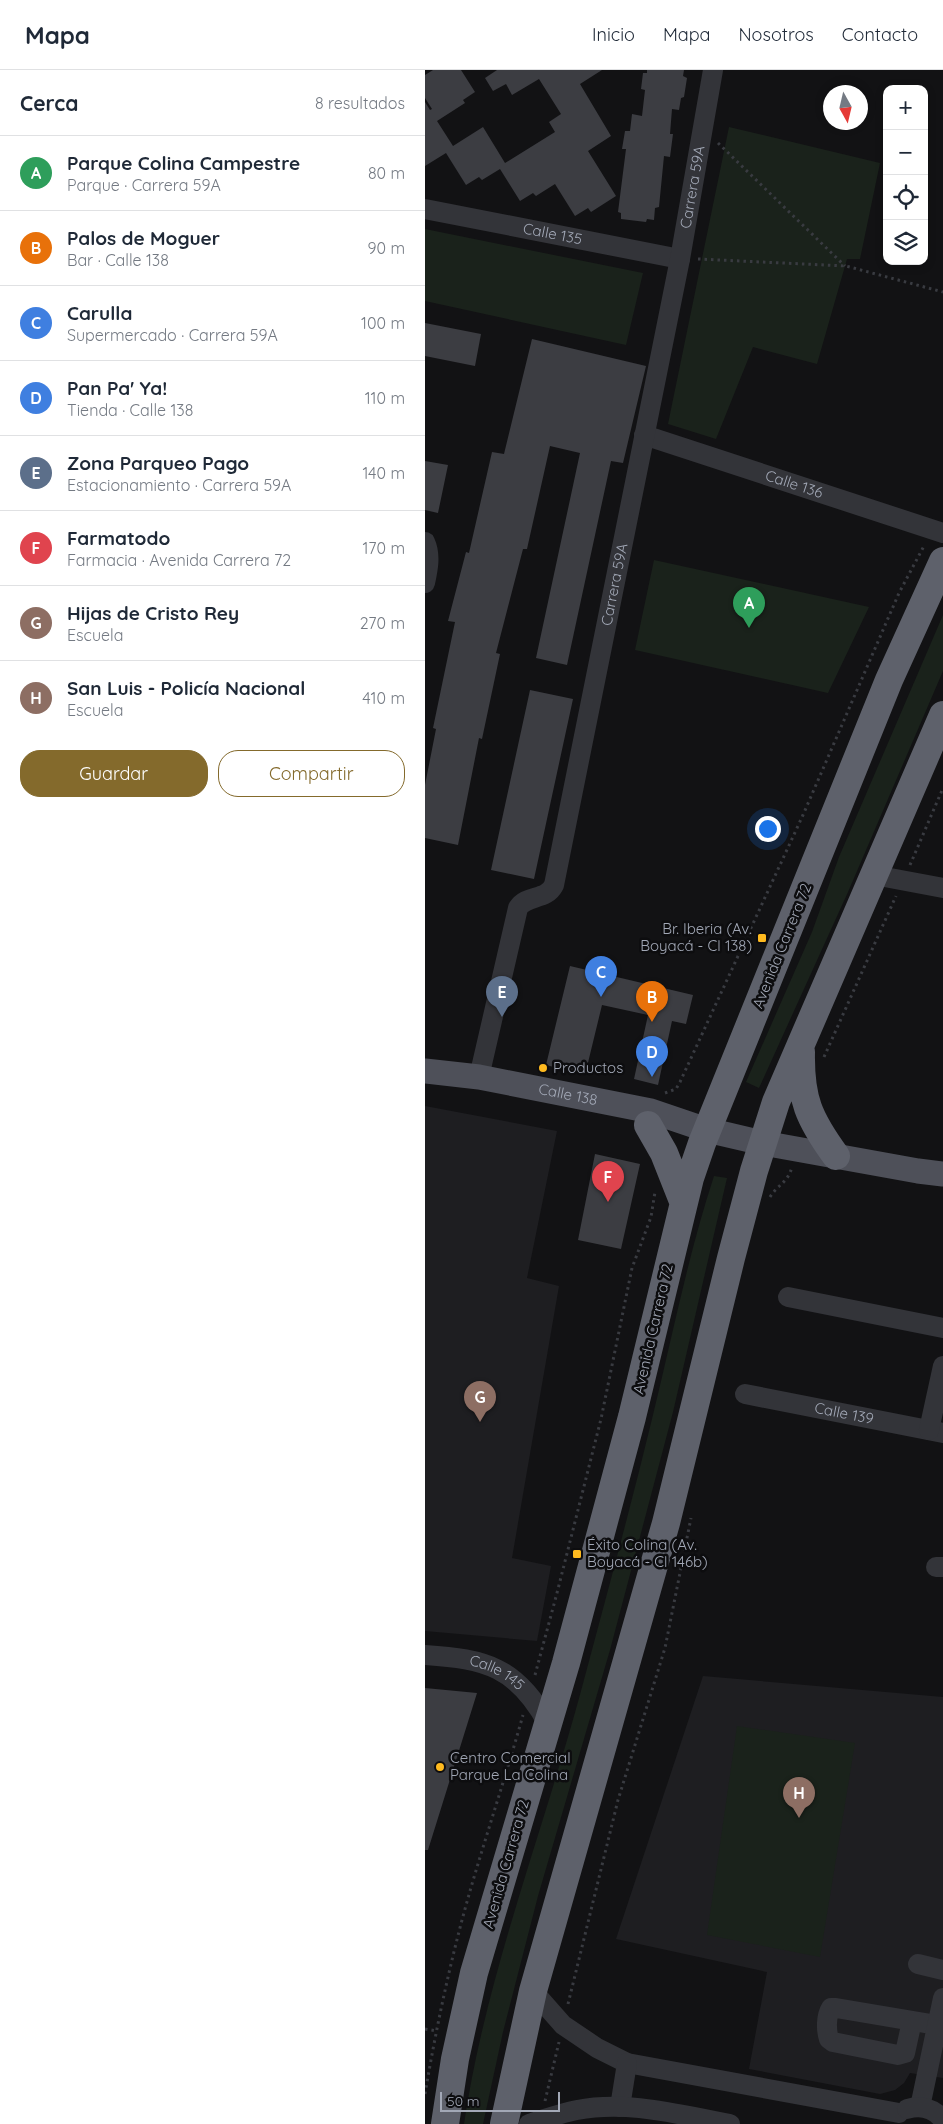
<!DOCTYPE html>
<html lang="es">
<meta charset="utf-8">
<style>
:root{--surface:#fff;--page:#f6f6f7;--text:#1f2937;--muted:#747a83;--line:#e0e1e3;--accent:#846a2c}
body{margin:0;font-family:Quicksand,sans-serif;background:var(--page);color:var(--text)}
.controls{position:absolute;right:15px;top:15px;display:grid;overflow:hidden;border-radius:10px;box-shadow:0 2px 8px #0003}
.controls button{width:45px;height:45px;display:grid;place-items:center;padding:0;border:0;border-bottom:1px solid var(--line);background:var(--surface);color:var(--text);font:25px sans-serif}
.compass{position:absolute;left:398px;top:15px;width:45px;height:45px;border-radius:50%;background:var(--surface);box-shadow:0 2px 8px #0003;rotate:172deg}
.scale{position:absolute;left:15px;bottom:12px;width:120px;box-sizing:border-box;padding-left:5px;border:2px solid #a2a8b6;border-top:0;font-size:14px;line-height:18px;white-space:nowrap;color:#a2a8b6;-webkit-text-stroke:4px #0d0d0f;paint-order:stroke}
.you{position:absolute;left:342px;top:758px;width:18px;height:18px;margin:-12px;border:4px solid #fff;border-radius:50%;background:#1a73e8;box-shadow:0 0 0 8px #1a73e833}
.badge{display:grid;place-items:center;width:32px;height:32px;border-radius:50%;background:var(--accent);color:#fff;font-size:16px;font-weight:700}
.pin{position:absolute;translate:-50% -41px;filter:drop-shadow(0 1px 2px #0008)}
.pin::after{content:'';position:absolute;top:26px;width:18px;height:15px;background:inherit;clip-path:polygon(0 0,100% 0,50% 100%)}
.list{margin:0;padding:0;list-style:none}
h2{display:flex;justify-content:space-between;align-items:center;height:65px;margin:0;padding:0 20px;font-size:21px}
h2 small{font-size:16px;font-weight:400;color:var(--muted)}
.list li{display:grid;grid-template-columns:32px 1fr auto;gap:15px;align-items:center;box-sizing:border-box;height:75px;padding:0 20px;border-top:1px solid var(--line)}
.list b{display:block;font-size:19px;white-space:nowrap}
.list p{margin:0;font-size:16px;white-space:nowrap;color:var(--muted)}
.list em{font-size:16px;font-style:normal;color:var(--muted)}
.actions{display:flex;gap:10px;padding:15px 20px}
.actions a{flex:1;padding:11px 0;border:1px solid var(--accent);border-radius:20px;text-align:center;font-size:18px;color:var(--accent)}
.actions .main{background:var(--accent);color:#fff}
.icon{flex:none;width:28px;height:28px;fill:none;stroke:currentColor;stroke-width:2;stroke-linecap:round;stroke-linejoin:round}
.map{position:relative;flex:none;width:518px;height:2054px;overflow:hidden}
header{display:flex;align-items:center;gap:30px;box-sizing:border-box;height:70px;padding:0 25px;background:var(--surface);border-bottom:1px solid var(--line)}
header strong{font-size:24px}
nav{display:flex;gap:28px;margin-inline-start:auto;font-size:18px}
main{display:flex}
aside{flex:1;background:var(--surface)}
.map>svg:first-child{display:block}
</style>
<header>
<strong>Mapa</strong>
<nav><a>Inicio</a><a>Mapa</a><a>Nosotros</a><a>Contacto</a></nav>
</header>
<main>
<aside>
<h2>Cerca<small>8 resultados</small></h2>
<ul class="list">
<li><span class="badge" style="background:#2e9e5b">A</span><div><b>Parque Colina Campestre</b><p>Parque · Carrera 59A</p></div><em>80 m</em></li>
<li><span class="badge" style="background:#e8710a">B</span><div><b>Palos de Moguer</b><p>Bar · Calle 138</p></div><em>90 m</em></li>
<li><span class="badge" style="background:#3f7fe0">C</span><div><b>Carulla</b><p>Supermercado · Carrera 59A</p></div><em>100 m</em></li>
<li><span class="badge" style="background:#3f7fe0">D</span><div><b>Pan Pa' Ya!</b><p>Tienda · Calle 138</p></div><em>110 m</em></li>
<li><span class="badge" style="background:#5c6f8a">E</span><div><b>Zona Parqueo Pago</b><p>Estacionamiento · Carrera 59A</p></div><em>140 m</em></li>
<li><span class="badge" style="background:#e0444e">F</span><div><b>Farmatodo</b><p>Farmacia · Avenida Carrera 72</p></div><em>170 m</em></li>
<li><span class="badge" style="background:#8d6e63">G</span><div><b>Hijas de Cristo Rey</b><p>Escuela</p></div><em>270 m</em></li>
<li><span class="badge" style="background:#8d6e63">H</span><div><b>San Luis - Policía Nacional</b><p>Escuela</p></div><em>410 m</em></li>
</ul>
<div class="actions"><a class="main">Guardar</a><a>Compartir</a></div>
</aside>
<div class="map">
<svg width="518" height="2054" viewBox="0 0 518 2054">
<rect width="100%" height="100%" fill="#121214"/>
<path fill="#1e1e21" d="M 0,1036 L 132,1061 L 102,1208 L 134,1216 L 87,1488 L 126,1496 L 112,1571 L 0,1561 Z
M 278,1606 L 518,1627 L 518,2008 L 485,2003 L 479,2013 L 470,2020 L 455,2024 L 324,1999 L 342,1902 L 191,1869 Z"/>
<path fill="#1a221b" d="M 304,57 L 455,93 L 435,189 L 422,189 L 392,294 L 328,277 L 291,369 L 243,354 Z
M 0,159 L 218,203 L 201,275 L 0,231 Z
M 229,490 L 444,537 L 403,623 L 210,580 Z
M 518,545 L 518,601 L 423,822 L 334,1018 L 321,1012 L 387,862 L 414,787 Z
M 289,1106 L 302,1108 L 248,1342 L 185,1580 L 113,1826 L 78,1962 L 58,2054 L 39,2054 C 61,1906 117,1765 156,1621 C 180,1531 205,1440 227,1349 C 247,1268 263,1185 289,1106 Z
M 312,1656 L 430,1673 L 395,1887 L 282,1865 Z"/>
<path fill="#3c3d42" d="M 8,0 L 36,0 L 50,22 L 38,30 L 40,33 L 12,51 L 28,76 L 58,57 L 80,93 L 130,62 L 124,52 L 136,44 L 114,9 L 87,25 L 81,14 L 68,21 L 60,8 L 72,0 L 177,0 L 155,14 L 186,66 L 163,81 L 191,126 L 166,142 L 163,138 L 150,146 L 130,114 L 111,126 L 108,123 L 95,131 L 75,99 L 57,110 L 54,107 L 41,115 L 21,83 L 0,96 L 0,32 L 5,40 L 7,39 L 0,28 L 0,5 Z
M 222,0 L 259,0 L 258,6 L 262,8 L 259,27 L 256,28 L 254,40 L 247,39 L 245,64 L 248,64 L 245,87 L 239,86 L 234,137 L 230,138 L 229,150 L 222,149 L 221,152 L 196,149 L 196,143 L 193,142 L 201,79 L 197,79 L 200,61 L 205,61 L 207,44 L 217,46 L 220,20 L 216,19 L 218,3 L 222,3 Z
M 0,253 L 56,264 L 50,296 L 0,286 Z
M 107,269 L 221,296 L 198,393 L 186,391 L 142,595 L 111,588 L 155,383 L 125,376 L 102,479 L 98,479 L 71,583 L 75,584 L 57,669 L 54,668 L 33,775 L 0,768 L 0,715 L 11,659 L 8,658 L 30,552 L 23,551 L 41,482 L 44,483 L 67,382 L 79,384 Z
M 0,391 L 23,395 L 13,443 L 0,440 Z
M 105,620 L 148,629 L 109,809 L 66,800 Z
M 145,896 L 268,925 L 261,954 L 247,951 L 233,1015 L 209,1009 L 223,945 L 177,935 L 160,1005 L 121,995 Z
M 170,1084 L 215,1094 L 196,1179 L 153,1170 Z
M 0,1618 L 52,1623 L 3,1780 L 0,1780 Z"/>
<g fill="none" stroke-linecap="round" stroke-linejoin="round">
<path stroke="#393b41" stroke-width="3" stroke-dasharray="2.5 4" stroke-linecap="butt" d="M 293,73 L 420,196
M 273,189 L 421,196 L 518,222
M 485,795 L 518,718
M 399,987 L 471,826
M 240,1023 L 251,1019 L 255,1012 L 378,745 L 474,523 L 500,474
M 345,1127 C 354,1113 362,1114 367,1097
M 110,1605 L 132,1523 L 176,1349 L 207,1198 L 226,1147 L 230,1122
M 143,1934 L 193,1730 L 240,1578 L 266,1448
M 0,1959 L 12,1961
M 0,2024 C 13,1947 30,1869 53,1794 C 68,1744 84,1695 98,1645
M 120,2031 L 134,1972"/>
<g stroke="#333439" stroke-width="20">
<path id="s1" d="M 0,139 L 255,189"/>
<path id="s2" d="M 219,365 L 518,463"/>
<path d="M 0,472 C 6,485 3,499 0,513"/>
<path d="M 449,805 L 518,818"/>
<path id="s3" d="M 54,1007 L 93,838 C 102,824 121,831 129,815 L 255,189 L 288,0"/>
<path d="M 363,1227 L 518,1258"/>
<path id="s4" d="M 320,1324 L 518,1363"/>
<path d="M 504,1360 L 518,1296"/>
<path d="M 511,1497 L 518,1497"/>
<path id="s5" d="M 0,1585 C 61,1589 92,1597 123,1654"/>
<path d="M 493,1894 L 518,1900"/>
<path d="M 108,1921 L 138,1955 L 172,1978 L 202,1993 L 474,2043"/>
<path d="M 487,1951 L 480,1983 L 473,1985 L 408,1972 L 404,1969 C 401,1960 401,1946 406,1938 L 411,1938 L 512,1955"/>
<path d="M 195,2037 L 202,1993"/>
<path d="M 495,2037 L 518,1928"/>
<path d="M 482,2039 C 496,2035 509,2038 518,2050"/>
<path d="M 104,2054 C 120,2049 136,2043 152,2040 C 203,2030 255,2045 305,2054"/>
</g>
<path stroke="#4e5059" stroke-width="25" id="s6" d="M 0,1001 L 54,1007 L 226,1041 L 282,1060 L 338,1073 L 493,1101 L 518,1104"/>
<path stroke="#5e616b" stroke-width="28" d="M 376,982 C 375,1029 384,1049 411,1086
M 223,1055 L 239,1083 L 258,1131
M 20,2054 L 30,1989 L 49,1903 L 141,1593 L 207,1347 L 265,1108 L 277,1073 L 464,610 L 518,491
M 79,2054 L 108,1921 L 241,1453 L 306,1188 L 329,1101 L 351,1032 L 518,645"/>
</g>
<g fill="#ffba1f" stroke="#0d0d0f" stroke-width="2">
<rect x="332" y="863" width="10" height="10" rx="2.5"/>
<circle cx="118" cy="998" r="5"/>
<rect x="147" y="1479" width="10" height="10" rx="2.5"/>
<circle cx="15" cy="1697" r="5"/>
</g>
<g text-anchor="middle" stroke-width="5" stroke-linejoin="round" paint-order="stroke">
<g font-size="15" fill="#a2a8b6" stroke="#0d0d0f">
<text dy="5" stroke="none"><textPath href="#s3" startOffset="929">Carrera 59A</textPath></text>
<text dy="5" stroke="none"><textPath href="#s1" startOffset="130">Calle 135</textPath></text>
<text dy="5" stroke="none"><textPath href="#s2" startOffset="158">Calle 136</textPath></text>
<text dy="5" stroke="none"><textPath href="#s3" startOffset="524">Carrera 59A</textPath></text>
<text transform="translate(357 876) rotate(-68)" y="5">Avenida Carrera 72</text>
<text dy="5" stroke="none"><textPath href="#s6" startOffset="145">Calle 138</textPath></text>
<text transform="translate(228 1259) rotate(-77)" y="5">Avenida Carrera 72</text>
<text dy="5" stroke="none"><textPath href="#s4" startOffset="101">Calle 139</textPath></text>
<text dy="5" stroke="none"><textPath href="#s5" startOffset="75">Calle 145</textPath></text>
<text transform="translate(81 1794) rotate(-74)" y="5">Avenida Carrera 72</text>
</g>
<g font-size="15" fill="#a2a8b6" stroke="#0d0d0f" text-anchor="start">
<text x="327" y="864" text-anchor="end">Br. Iberia (Av.<tspan x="327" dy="17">Boyacá - Cl 138)</tspan></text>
<text x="128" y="1003">Productos</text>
<text x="162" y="1480">Éxito Colina (Av.<tspan x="162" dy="17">Boyacá - Cl 146b)</tspan></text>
<text x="25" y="1693">Centro Comercial<tspan x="25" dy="17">Parque La Colina</tspan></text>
</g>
</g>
</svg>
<div class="controls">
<button>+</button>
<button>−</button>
<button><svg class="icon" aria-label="locate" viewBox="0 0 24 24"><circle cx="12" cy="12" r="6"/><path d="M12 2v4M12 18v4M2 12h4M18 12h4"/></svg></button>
<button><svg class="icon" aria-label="layers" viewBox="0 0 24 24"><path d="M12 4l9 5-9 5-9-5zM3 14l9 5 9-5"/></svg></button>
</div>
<svg class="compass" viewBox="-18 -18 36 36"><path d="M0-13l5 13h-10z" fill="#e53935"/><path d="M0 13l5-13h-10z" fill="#747a83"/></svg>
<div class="scale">50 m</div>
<div class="you"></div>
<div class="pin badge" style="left:324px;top:558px;background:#2e9e5b">A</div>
<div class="pin badge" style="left:227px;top:952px;background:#e8710a">B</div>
<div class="pin badge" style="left:176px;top:927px;background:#3f7fe0">C</div>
<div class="pin badge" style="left:227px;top:1007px;background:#3f7fe0">D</div>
<div class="pin badge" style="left:77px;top:947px;background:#5c6f8a">E</div>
<div class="pin badge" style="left:183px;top:1132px;background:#e0444e">F</div>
<div class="pin badge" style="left:55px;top:1352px;background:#8d6e63">G</div>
<div class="pin badge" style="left:374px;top:1748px;background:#8d6e63">H</div>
</div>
</main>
